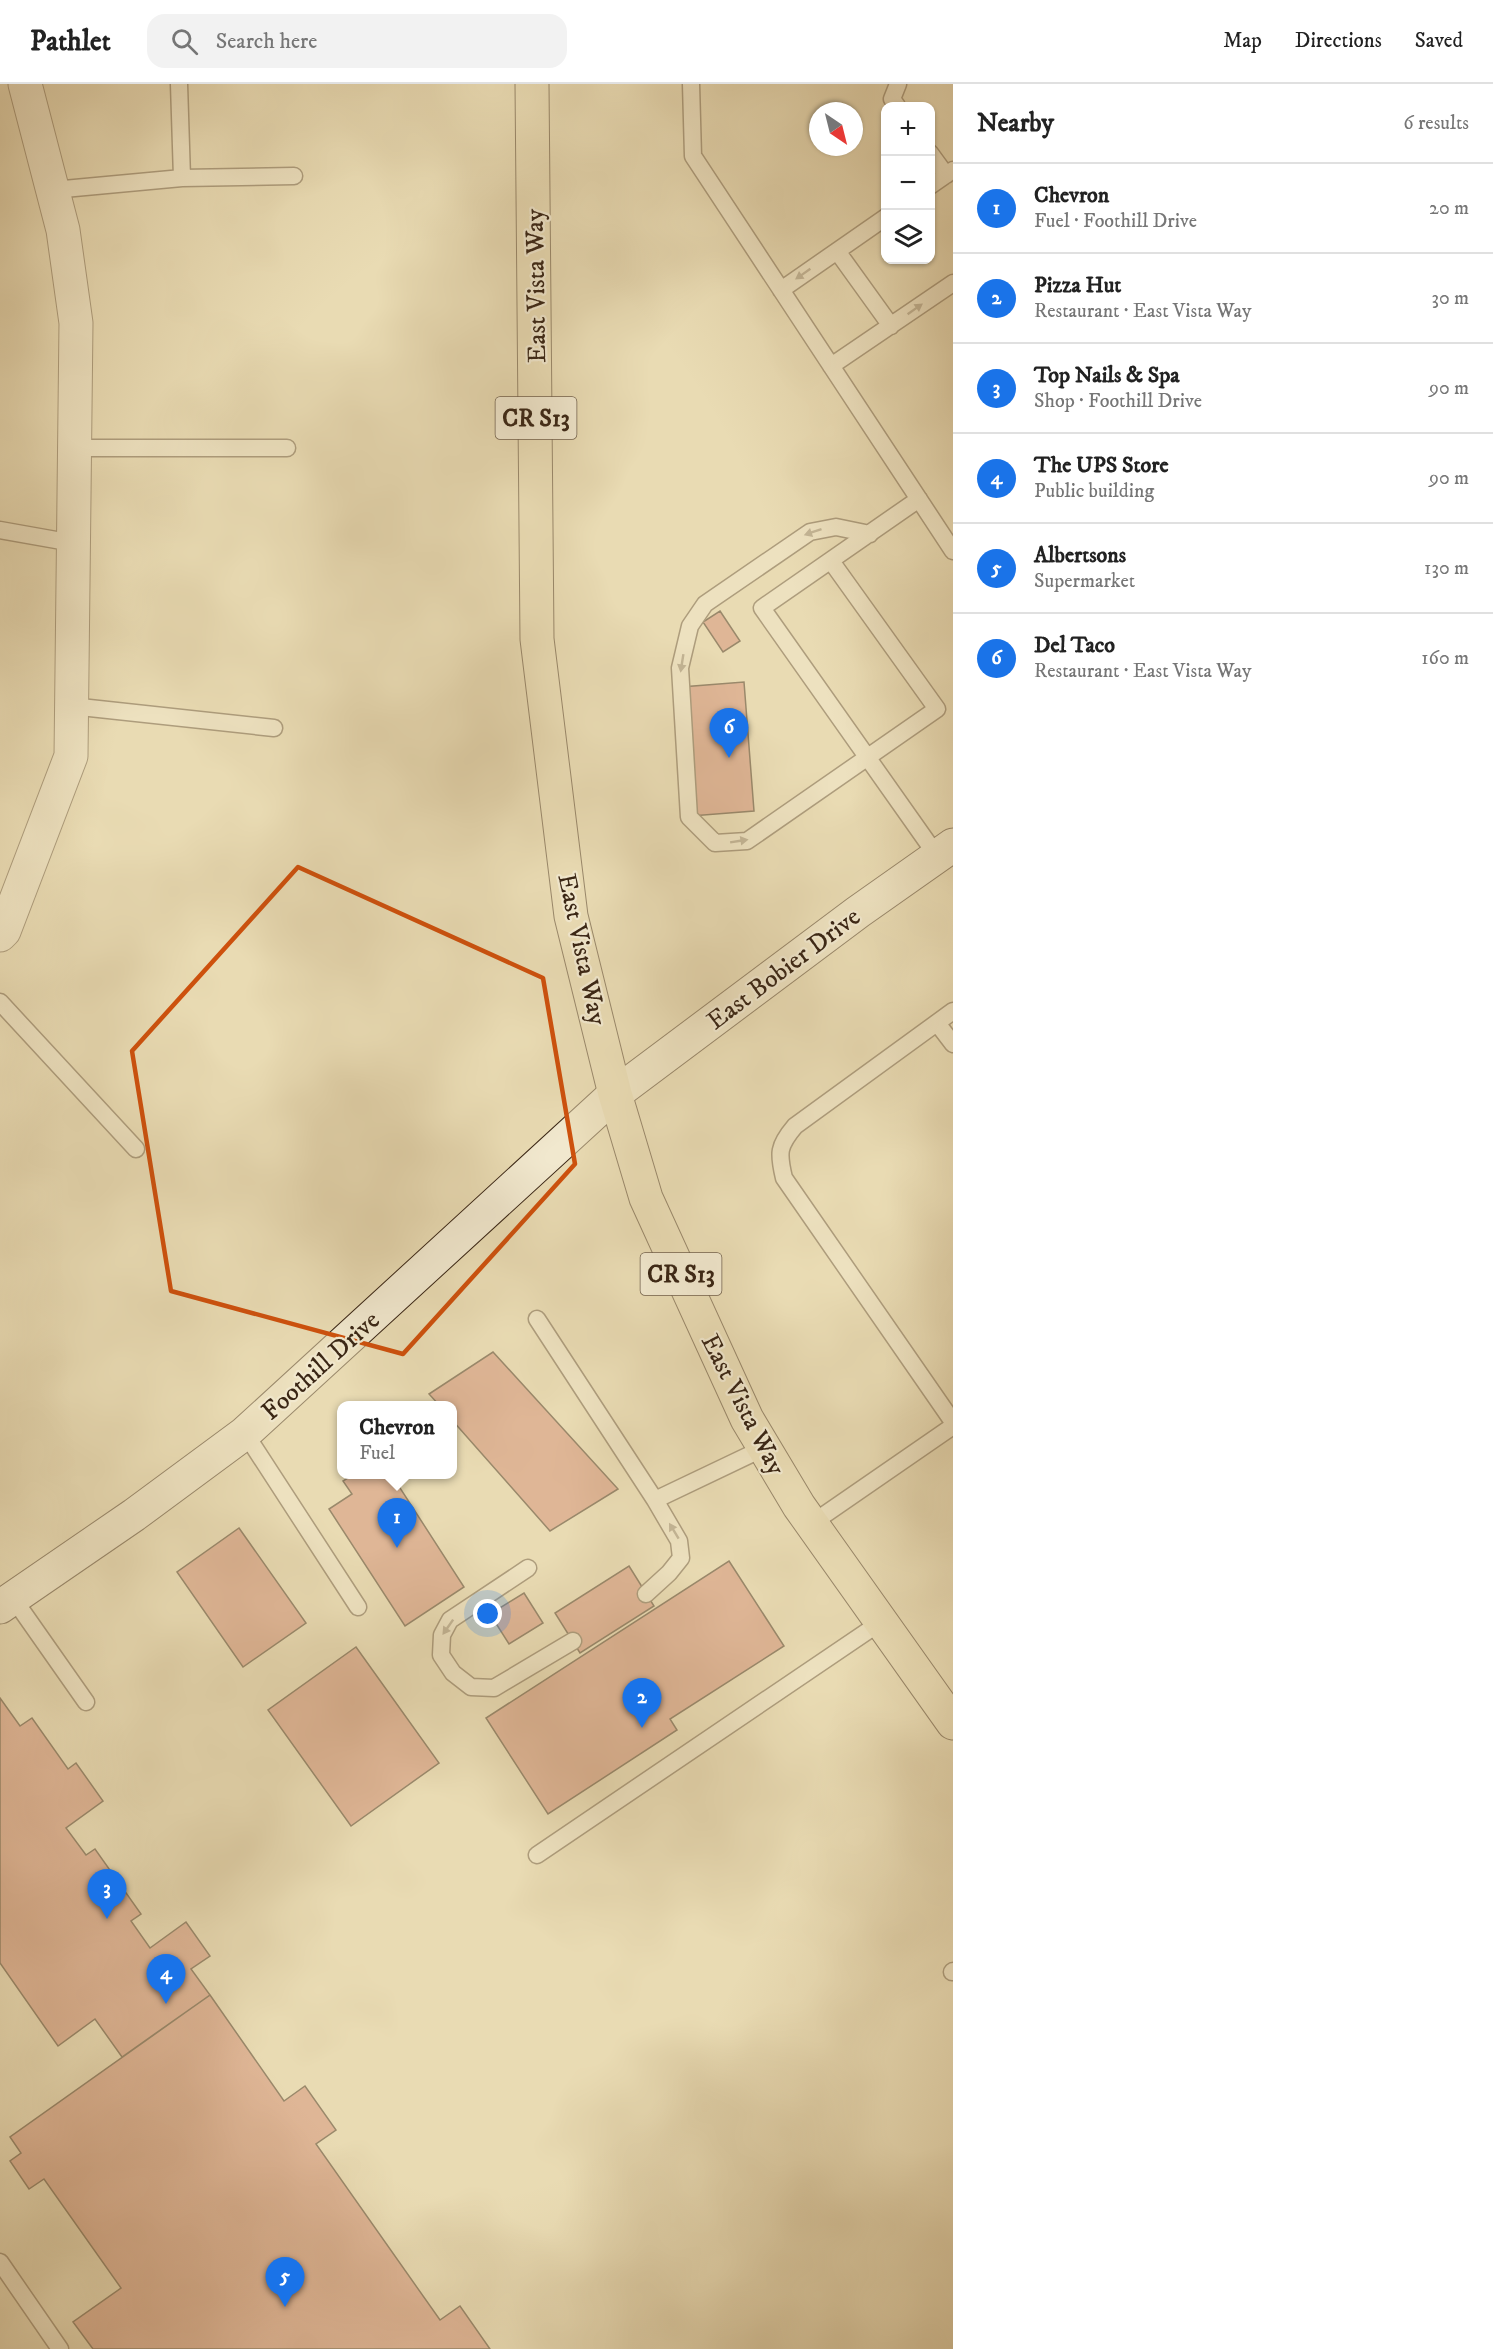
<!DOCTYPE html>
<meta charset="utf-8">
<style>
:root{--surface:#fff;--page:#f2f2f2;--text:#222;--muted:#767676;--line:#e0e0e0;--accent:#1a73e8}
body{margin:0;font-family:"IM FELL DW Pica",serif;background:var(--page);color:var(--text)}
.controls{position:absolute;right:18px;top:18px;display:grid;overflow:hidden;border-radius:12px;box-shadow:0 2px 4px #0004}
.controls button{width:54px;height:54px;display:grid;place-items:center;padding:0;border:0;border-bottom:2px solid var(--line);background:var(--surface);color:var(--text);font:30px sans-serif}
.compass{position:absolute;left:809px;top:18px;width:54px;height:54px;border-radius:50%;background:var(--surface);box-shadow:0 2px 4px #0004;rotate:145deg}
.you{position:absolute;left:488px;top:1530px;width:21px;height:21px;margin:-15px;border:4px solid #fff;border-radius:50%;background:#1a73e8;box-shadow:0 0 0 9px #1a73e833}
.badge{display:grid;place-items:center;width:39px;height:39px;border-radius:50%;background:var(--accent);color:#fff;font-size:20px;font-weight:700}
.pin{position:absolute;translate:-50% -50px;filter:drop-shadow(0 2px 3px #0008)}
.pin::after{content:'';position:absolute;top:32px;width:21px;height:18px;background:inherit;clip-path:polygon(0 0,100% 0,50% 100%)}
.popup{position:absolute;left:337px;top:1317px;width:120px;height:78px;box-sizing:border-box;display:grid;place-content:center;border-radius:12px;background:var(--surface);filter:drop-shadow(0 2px 4px #0005);font-size:20px;white-space:nowrap;color:var(--muted)}
.popup b{font-size:22px;color:var(--text)}
.popup::after{content:'';position:absolute;left:50%;top:100%;margin-left:-12px;border:12px solid transparent;border-top-color:var(--surface)}
.list{margin:0;padding:0;list-style:none}
h2{display:flex;justify-content:space-between;align-items:center;height:78px;margin:0;padding:0 24px;font-size:26px}
h2 small{font-size:20px;font-weight:400;color:var(--muted)}
.list li{display:grid;grid-template-columns:39px 1fr auto;gap:18px;align-items:center;box-sizing:border-box;height:90px;padding:0 24px;border-top:2px solid var(--line)}
.list b{display:block;font-size:22px;white-space:nowrap}
.list p{margin:0;font-size:20px;white-space:nowrap;color:var(--muted)}
.list em{font-size:20px;font-style:normal;color:var(--muted)}
.icon{flex:none;width:33px;height:33px;fill:none;stroke:currentColor;stroke-width:2;stroke-linecap:round;stroke-linejoin:round}
.map{position:relative;flex:none;width:953px;height:2265px;overflow:hidden}
header{display:flex;align-items:center;gap:36px;box-sizing:border-box;height:84px;padding:0 30px;background:var(--surface);border-bottom:2px solid var(--line)}
header strong{font-size:28px}
nav{display:flex;gap:33px;margin-inline-start:auto;font-size:21px}
.search{width:420px;height:54px;background:var(--page);display:flex;align-items:center;gap:15px;box-sizing:border-box;padding:0 21px;border-radius:18px;color:var(--muted);font-size:22px}
main{display:flex}
aside{flex:1;background:var(--surface)}
.map>svg:first-child{display:block}
</style>
<header>
<strong>Pathlet</strong>
<div class="search"><svg class="icon" aria-label="search" viewBox="0 0 24 24"><circle cx="10" cy="10" r="6"/><path d="M15 15l6 6"/></svg>Search here</div>
<nav><a>Map</a><a>Directions</a><a>Saved</a></nav>
</header>
<main>
<div class="map">
<svg width="953" height="2265" viewBox="0 0 953 2265">
<rect width="100%" height="100%" fill="#e9dbb3"/>
<filter id="stains"><feTurbulence type="fractalNoise" baseFrequency=".00333" numOctaves="4"/><feColorMatrix values="0 0 0 0 .2 0 0 0 0 .09 0 0 0 0 .02 0 0 0 .5 -.17"/></filter>
<radialGradient id="worn" r=".72"><stop offset=".6" stop-color="#630" stop-opacity="0"/><stop offset="1" stop-color="#630" stop-opacity=".3"/></radialGradient>
<path fill="#d28b74" stroke="#3a2615" stroke-width="1.5" d="M 720,527 L 740,557 L 723,568 L 703,538 Z
M 744,598 L 754,727 L 691,732 L 681,603 Z
M 493,1268 L 618,1405 L 550,1447 L 452,1336 L 452,1322 L 440,1322 L 429,1310 Z
M 354,1390 L 391,1390 L 464,1503 L 405,1542 L 329,1425 L 352,1410 L 343,1397 Z
M 239,1444 L 306,1539 L 243,1583 L 177,1488 Z
M 729,1477 L 784,1562 L 670,1635 L 677,1646 L 548,1730 L 486,1634 Z
M 629,1482 L 654,1522 L 580,1569 L 555,1529 Z
M 524,1509 L 543,1539 L 509,1560 L 490,1530 Z
M 356,1563 L 439,1679 L 351,1742 L 268,1626 Z
M 0,1614 L 20,1642 L 32,1634 L 68,1685 L 76,1679 L 103,1717 L 66,1744 L 86,1771 L 95,1765 L 141,1830 L 131,1837 L 150,1864 L 186,1838 L 210,1872 L 191,1885 L 210,1911 L 122,1973 L 95,1935 L 58,1962 L 0,1879 Z
M 210,1911 L 284,2017 L 305,2002 L 336,2046 L 316,2060 L 440,2236 L 460,2222 L 490,2265 L 93,2265 L 73,2238 L 121,2204 L 44,2095 L 29,2105 L 10,2077 L 21,2069 L 10,2053 Z"/>
<g fill="none" stroke-linecap="round" stroke-linejoin="round">
<g stroke="#66533c" stroke-width="19">
<path id="lane" d="M 691,0 L 693,72 L 953,467
M 897,22 L 892,15 L 898,0
M 930,69 L 946,91
M 182,94 L 294,92
M 930,102 L 953,86
M 53,106 L 182,94 L 179,0
M 837,167 L 891,242
M 781,206 L 886,133
M 831,282 L 953,199
M 74,364 L 287,364
M 919,415 L 762,524 L 937,772
M 0,446 L 73,459
M 831,477 L 937,625 L 747,757 L 715,759 L 689,733 L 680,584 L 690,542 L 705,520 L 810,448 L 836,443 L 870,450
M 71,622 L 274,644
M 0,918 L 136,1065
M 953,927 L 795,1042 C 778,1062 778,1069 784,1094 L 953,1338
M 937,939 L 953,960
M 537,1235 L 655,1416 L 764,1364
M 245,1349 L 358,1523
M 811,1440 L 953,1342
M 528,1484 L 450,1536 L 442,1551 L 441,1571 L 453,1589 L 471,1603 L 494,1604 L 573,1557
M 646,1510 L 669,1489 L 681,1474 L 679,1457 L 655,1416
M 13,1514 L 86,1618
M 537,1771 L 881,1538
M 952,1888 L 953,1887
M 0,2178 L 60,2265"/>
</g>
<g stroke="#66533c" stroke-width="35">
<path id="street" d="M 0,851 L 4,847 L 71,672 L 76,239 L 63,146 L 25,0"/>
</g>
<g stroke="#3a2615" stroke-width="35">
<path id="secondary" d="M 0,1523 L 134,1431 L 245,1349 L 615,1010 L 858,828 L 953,761"/>
</g>
<g stroke="#3a2615" stroke-width="35">
<path id="primary" d="M 532,0 L 537,555 L 571,832 L 615,1010 L 646,1114 L 747,1335 L 799,1422 L 953,1639"/>
</g>
<use href="#lane" stroke="#f1e8ce" stroke-width="16"/>
<use href="#street" stroke="#f1e8ce" stroke-width="33"/>
<use href="#secondary" stroke="#f1e8ce" stroke-width="33"/>
<use href="#primary" stroke="#e9dbb3" stroke-width="33"/>
</g>
<defs><path id="oneway-solid" d="M-6-.8H1V-3.2L6.5 0L1 3.2V.8H-6Z" transform="scale(1.5)"/></defs>
<g fill="#968772">
<use href="#oneway-solid" transform="translate(803 190) rotate(145)"/>
<use href="#oneway-solid" transform="translate(915 225) rotate(-35)"/>
<use href="#oneway-solid" transform="translate(813 448) rotate(161)"/>
<use href="#oneway-solid" transform="translate(682 579) rotate(99)"/>
<use href="#oneway-solid" transform="translate(739 757) rotate(-9)"/>
<use href="#oneway-solid" transform="translate(674 1447) rotate(-121)"/>
<use href="#oneway-solid" transform="translate(448 1543) rotate(125)"/>
</g>
<path d="M0 0H953V2265H0ZM 298,783 L 543,894 L 575,1080 L 403,1270 L 171,1207 L 132,967 Z" fill="#e9dbb3" fill-opacity=".55" fill-rule="evenodd"/>
<path fill="none" stroke="#ce510d" stroke-width="4.5" stroke-linejoin="round" d="M 298,783 L 543,894 L 575,1080 L 403,1270 L 171,1207 L 132,967 Z"/>
<g text-anchor="middle" stroke-width="4.5" stroke-linejoin="round" paint-order="stroke">
<g fill="#f1e8ce" stroke="#71604c" stroke-width="1.5">
<rect x="495.5" y="313" width="81" height="42" rx="4.5"/>
<rect x="640.5" y="1169" width="81" height="42" rx="4.5"/>
</g>
<g font-size="24" font-weight="bold" fill="#3a2615">
<text x="536" y="342">CR S13</text>
<text x="681" y="1198">CR S13</text>
</g>
<g font-size="26" fill="#3a2615" stroke="#f1e8ce">
<text transform="translate(535 202) rotate(-91)" y="9">East Vista Way</text>
<text transform="translate(583 865) rotate(78)" y="9">East Vista Way</text>
<text transform="translate(783 884) rotate(-37)" y="9">East Bobier Drive</text>
<text transform="translate(320 1281) rotate(-42)" y="9">Foothill Drive</text>
<text transform="translate(744 1320) rotate(63)" y="9">East Vista Way</text>
</g>
</g>
<rect width="100%" height="100%" filter="url(#stains)"/>
<rect width="100%" height="100%" fill="url(#worn)"/>
</svg>
<div class="controls">
<button>+</button>
<button>−</button>
<button><svg class="icon" aria-label="layers" viewBox="0 0 24 24"><path d="M12 4l9 5-9 5-9-5zM3 14l9 5 9-5"/></svg></button>
</div>
<svg class="compass" viewBox="-18 -18 36 36"><path d="M0-13l5 13h-10z" fill="#e53935"/><path d="M0 13l5-13h-10z" fill="#767676"/></svg>
<div class="you"></div>
<div class="pin badge" style="left:397px;top:1464px">1</div>
<div class="popup"><b>Chevron</b>Fuel</div>
<div class="pin badge" style="left:642px;top:1644px">2</div>
<div class="pin badge" style="left:107px;top:1835px">3</div>
<div class="pin badge" style="left:166px;top:1920px">4</div>
<div class="pin badge" style="left:285px;top:2223px">5</div>
<div class="pin badge" style="left:729px;top:674px">6</div>
</div>
<aside>
<h2>Nearby<small>6 results</small></h2>
<ul class="list">
<li><span class="badge">1</span><div><b>Chevron</b><p>Fuel · Foothill Drive</p></div><em>20 m</em></li>
<li><span class="badge">2</span><div><b>Pizza Hut</b><p>Restaurant · East Vista Way</p></div><em>30 m</em></li>
<li><span class="badge">3</span><div><b>Top Nails &amp; Spa</b><p>Shop · Foothill Drive</p></div><em>90 m</em></li>
<li><span class="badge">4</span><div><b>The UPS Store</b><p>Public building</p></div><em>90 m</em></li>
<li><span class="badge">5</span><div><b>Albertsons</b><p>Supermarket</p></div><em>130 m</em></li>
<li><span class="badge">6</span><div><b>Del Taco</b><p>Restaurant · East Vista Way</p></div><em>160 m</em></li>
</ul>
</aside>
</main>
